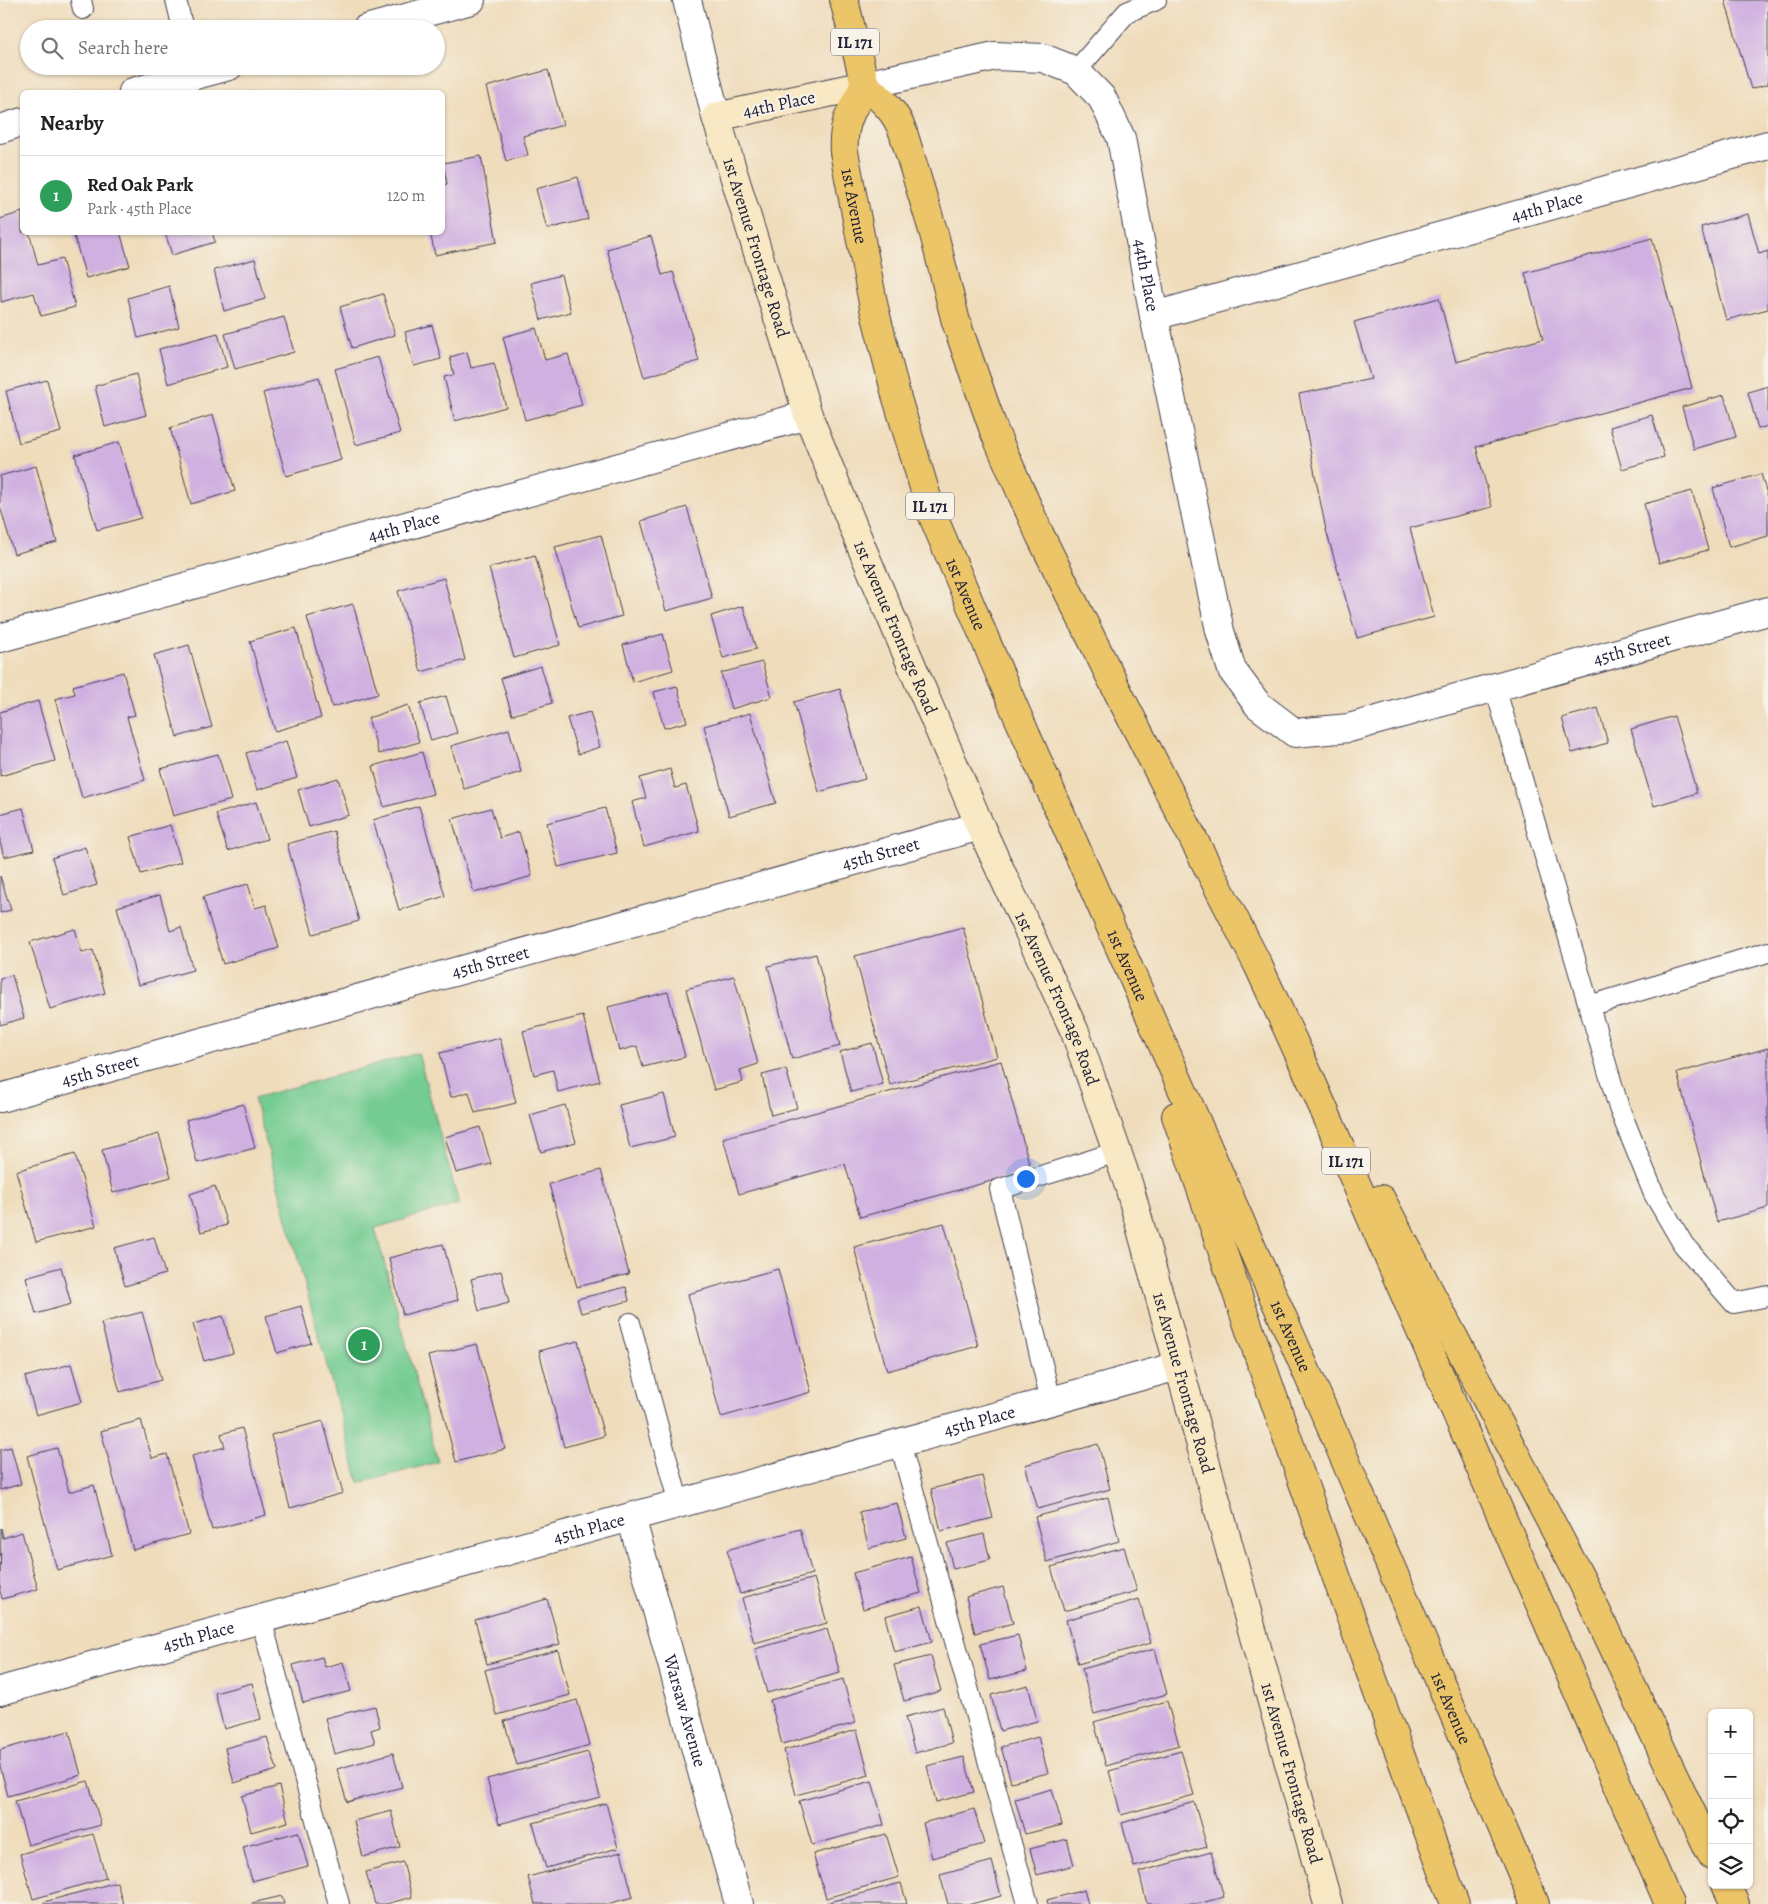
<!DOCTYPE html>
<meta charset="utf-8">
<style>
:root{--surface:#fff;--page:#f2f2f2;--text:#222;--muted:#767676;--line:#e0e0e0;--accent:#7c3aed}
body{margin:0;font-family:Alegreya,serif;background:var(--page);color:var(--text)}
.controls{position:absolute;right:15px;bottom:15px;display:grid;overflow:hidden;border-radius:8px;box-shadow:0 1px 4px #0004}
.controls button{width:45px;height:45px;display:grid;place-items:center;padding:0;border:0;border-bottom:1px solid var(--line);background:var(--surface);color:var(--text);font:25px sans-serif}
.you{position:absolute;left:1025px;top:1178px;width:18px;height:18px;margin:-12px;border:4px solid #fff;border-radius:50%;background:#1a73e8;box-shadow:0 0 0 8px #1a73e833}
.badge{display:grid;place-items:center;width:32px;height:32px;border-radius:50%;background:var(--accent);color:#fff;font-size:16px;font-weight:700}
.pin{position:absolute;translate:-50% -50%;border:2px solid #fff;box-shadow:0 1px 5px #0006}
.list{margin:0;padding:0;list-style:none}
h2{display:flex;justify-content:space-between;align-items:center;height:65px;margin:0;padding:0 20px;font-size:21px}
h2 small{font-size:16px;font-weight:400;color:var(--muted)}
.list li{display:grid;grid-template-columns:32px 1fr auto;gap:15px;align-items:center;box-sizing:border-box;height:80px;padding:0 20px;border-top:1px solid var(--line)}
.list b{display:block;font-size:19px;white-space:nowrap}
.list p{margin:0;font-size:16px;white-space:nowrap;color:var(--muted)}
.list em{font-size:16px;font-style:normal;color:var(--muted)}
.icon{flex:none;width:28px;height:28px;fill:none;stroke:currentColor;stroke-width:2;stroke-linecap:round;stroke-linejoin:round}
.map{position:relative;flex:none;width:1768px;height:1904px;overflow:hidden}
.search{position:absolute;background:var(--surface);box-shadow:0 1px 4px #0004;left:20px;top:20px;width:425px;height:55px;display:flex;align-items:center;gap:12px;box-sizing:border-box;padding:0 18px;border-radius:28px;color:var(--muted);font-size:19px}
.panel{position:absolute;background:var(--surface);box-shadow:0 1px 4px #0004;left:20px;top:90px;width:425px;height:145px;border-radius:8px}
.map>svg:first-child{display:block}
</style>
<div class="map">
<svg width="1768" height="1904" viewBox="0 0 1768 1904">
<rect width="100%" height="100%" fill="#f7f3e8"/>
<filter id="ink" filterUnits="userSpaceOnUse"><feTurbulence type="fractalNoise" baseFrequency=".02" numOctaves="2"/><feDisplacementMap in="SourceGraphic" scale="10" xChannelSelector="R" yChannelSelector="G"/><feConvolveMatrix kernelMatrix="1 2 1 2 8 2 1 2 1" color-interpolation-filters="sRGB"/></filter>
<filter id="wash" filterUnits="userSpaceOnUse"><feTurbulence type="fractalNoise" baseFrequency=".0096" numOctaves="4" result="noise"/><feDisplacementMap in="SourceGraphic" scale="20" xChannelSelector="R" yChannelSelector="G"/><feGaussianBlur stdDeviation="1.12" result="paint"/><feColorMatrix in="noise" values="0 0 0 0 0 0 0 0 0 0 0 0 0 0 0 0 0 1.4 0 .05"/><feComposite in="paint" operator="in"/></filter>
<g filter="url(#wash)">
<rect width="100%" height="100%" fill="#efdcbb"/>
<path fill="#75cc92" stroke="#4c7766" d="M 418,1053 L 459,1204 L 375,1228 L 438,1462 L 359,1483 L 254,1098 Z"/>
<g id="blocks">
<path fill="#d0b0e1" d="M 1725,0 L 1768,0 L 1768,84 L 1751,89 Z
M 548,70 L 563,125 L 523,136 L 528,155 L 506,161 L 486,87 Z
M 481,156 L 497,242 L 435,255 L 430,232 L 442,232 L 442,185 L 447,184 L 443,163 Z
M 578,177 L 588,219 L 547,229 L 536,189 Z
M 22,212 L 22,232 L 29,232 L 38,265 L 62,259 L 75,307 L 41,316 L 34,293 L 1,302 L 0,219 Z
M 1748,214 L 1759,254 L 1768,251 L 1768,309 L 1726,320 L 1701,227 Z
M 73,232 L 120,232 L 130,266 L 86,278 Z
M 165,232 L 212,232 L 215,242 L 172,255 Z
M 651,236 L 662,275 L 673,272 L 699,361 L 644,377 L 607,249 Z
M 1652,238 L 1692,388 L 1476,447 L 1492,507 L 1410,528 L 1434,617 L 1357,638 L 1326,530 L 1299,394 L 1371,379 L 1354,322 L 1439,298 L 1456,362 L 1543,339 L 1525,273 Z
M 255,259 L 265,299 L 224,311 L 214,270 Z
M 561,275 L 571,312 L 541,320 L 531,283 Z
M 169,286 L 179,327 L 138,338 L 128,298 Z
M 383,294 L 395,335 L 352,348 L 340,307 Z
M 284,317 L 294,352 L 235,369 L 225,334 Z
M 432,325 L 441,359 L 414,366 L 405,332 Z
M 536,328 L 545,360 L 568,354 L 582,405 L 525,420 L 503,337 Z
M 218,333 L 227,367 L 168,384 L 159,349 Z
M 467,352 L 471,368 L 494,363 L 506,407 L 455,421 L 444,377 L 454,375 L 450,357 Z
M 378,357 L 400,433 L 356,445 L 335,369 Z
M 136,374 L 146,415 L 105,427 L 95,386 Z
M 319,377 L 341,460 L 286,476 L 263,393 Z
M 47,380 L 61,432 L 19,443 L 6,391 Z
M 1768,386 L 1768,426 L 1758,429 L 1748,392 Z
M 1724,395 L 1736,437 L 1694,449 L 1682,407 Z
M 213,415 L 235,491 L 191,504 L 170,428 Z
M 1652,415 L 1664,457 L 1622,469 L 1610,427 Z
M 119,442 L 141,518 L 97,530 L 75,455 Z
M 36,466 L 57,542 L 14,554 L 0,506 L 0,476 Z
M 1761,474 L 1768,498 L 1768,536 L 1729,547 L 1713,488 Z
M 1692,491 L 1708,550 L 1659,563 L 1644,504 Z
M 687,507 L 712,598 L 666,611 L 641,521 Z
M 601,535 L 622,616 L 578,628 L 555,547 Z
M 535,555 L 560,645 L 514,658 L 489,568 Z
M 444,578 L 465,660 L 421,672 L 398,591 Z
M 353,604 L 378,694 L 332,707 L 307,617 Z
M 743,606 L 756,649 L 723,658 L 711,616 Z
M 296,628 L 321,718 L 275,731 L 250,641 Z
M 663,634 L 673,670 L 633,682 L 623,645 Z
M 189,645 L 212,727 L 177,737 L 154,655 Z
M 762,662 L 772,697 L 731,709 L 721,673 Z
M 541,666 L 552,703 L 512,715 L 501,678 Z
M 123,672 L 135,715 L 127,717 L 145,780 L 82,798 L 55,699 L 75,694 L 73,686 Z
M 677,686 L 687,722 L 664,728 L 654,692 Z
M 840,689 L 865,779 L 819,792 L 794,702 Z
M 446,696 L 457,733 L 431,741 L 420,703 Z
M 38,701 L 55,761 L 0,776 L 0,712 Z
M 408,705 L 419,742 L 379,754 L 368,718 Z
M 1598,708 L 1608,743 L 1572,753 L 1562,718 Z
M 590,712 L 600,747 L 578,754 L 567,718 Z
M 750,713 L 776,803 L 729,816 L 704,726 Z
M 1674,716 L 1697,793 L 1654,806 L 1631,729 Z
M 509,729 L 521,772 L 464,789 L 451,746 Z
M 286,741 L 297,778 L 257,790 L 246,753 Z
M 422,752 L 433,794 L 384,807 L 373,766 Z
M 218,754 L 231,800 L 173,816 L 160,769 Z
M 670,769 L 675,788 L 686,785 L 699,831 L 644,847 L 632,802 L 646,798 L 640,778 Z
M 338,778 L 349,815 L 309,827 L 298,790 Z
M 256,802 L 267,839 L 228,851 L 216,814 Z
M 419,806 L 445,896 L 399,910 L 373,820 Z
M 23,808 L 34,850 L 4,857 L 0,842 L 0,814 Z
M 491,808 L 500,838 L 519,832 L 532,876 L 474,893 L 452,819 Z
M 605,808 L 617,853 L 558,867 L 547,823 Z
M 170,825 L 181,862 L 141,874 L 130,837 Z
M 334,831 L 359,921 L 313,934 L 287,844 Z
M 85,847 L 97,885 L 64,895 L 52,858 Z
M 0,876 L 11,910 L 0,913 Z
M 248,884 L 255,908 L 266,905 L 279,948 L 223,964 L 203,897 Z
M 160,895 L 170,931 L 181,927 L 193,970 L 138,985 L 117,907 Z
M 963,927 L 997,1057 L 890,1085 L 855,956 Z
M 75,929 L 82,953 L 93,950 L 105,993 L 50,1009 L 30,942 Z
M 816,954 L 840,1046 L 792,1059 L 768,966 Z
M 12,975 L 24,1018 L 0,1025 L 0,979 Z
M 734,976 L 758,1064 L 740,1070 L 743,1082 L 714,1090 L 686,989 Z
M 668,992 L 685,1057 L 643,1067 L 637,1046 L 619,1051 L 608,1007 Z
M 583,1016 L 600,1081 L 558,1092 L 553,1070 L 534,1075 L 523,1031 Z
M 500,1038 L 516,1103 L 475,1113 L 469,1092 L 451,1097 L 440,1053 Z
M 872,1043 L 883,1084 L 851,1092 L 840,1052 Z
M 1768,1048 L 1768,1208 L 1717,1222 L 1677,1073 Z
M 1001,1061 L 1031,1170 L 860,1217 L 845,1164 L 739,1194 L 723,1138 Z
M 786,1069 L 797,1108 L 771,1115 L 762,1075 Z
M 664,1094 L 675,1137 L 630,1148 L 619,1105 Z
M 243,1104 L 255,1148 L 197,1163 L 186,1120 Z
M 565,1105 L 576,1142 L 541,1152 L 530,1115 Z
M 480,1127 L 491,1164 L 456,1173 L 445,1137 Z
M 159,1134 L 171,1177 L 113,1193 L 102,1150 Z
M 75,1154 L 96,1226 L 36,1242 L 16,1171 Z
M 601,1170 L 629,1274 L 577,1287 L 549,1184 Z
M 215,1186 L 227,1225 L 201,1232 L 190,1194 Z
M 944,1223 L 978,1346 L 887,1371 L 854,1247 Z
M 154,1237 L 165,1274 L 125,1286 L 114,1248 Z
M 443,1244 L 458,1300 L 403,1315 L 389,1258 Z
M 61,1267 L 71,1304 L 36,1314 L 26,1277 Z
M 778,1269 L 811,1392 L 721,1417 L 688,1294 Z
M 501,1271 L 509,1303 L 479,1311 L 471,1279 Z
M 626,1287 L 629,1301 L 581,1313 L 577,1299 Z
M 301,1306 L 311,1343 L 277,1353 L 266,1316 Z
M 142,1312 L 161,1380 L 120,1392 L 101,1323 Z
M 223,1316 L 233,1353 L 204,1361 L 193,1324 Z
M 578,1341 L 604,1436 L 564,1447 L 539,1351 Z
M 477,1344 L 505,1449 L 456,1462 L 428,1356 Z
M 71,1364 L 82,1402 L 36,1415 L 25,1377 Z
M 141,1420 L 152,1458 L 167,1454 L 189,1534 L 133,1550 L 101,1431 Z
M 323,1421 L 343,1493 L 290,1508 L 271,1435 Z
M 242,1428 L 266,1515 L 212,1530 L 192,1456 L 225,1447 L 221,1434 Z
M 1098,1444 L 1110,1489 L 1038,1509 L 1025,1465 Z
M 11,1447 L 21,1484 L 0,1490 L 0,1450 Z
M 57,1448 L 69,1492 L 94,1485 L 112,1555 L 57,1570 L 27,1456 Z
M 982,1476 L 993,1518 L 941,1531 L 931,1489 Z
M 1108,1497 L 1119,1541 L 1047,1562 L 1035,1517 Z
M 897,1503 L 906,1538 L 869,1548 L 859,1512 Z
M 1,1528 L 3,1538 L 22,1532 L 38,1589 L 2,1599 L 0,1591 Z
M 800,1529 L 812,1574 L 740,1594 L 727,1550 Z
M 984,1534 L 990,1560 L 953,1569 L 947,1543 Z
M 1124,1547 L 1137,1591 L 1064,1611 L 1051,1567 Z
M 911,1557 L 921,1593 L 863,1609 L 853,1573 Z
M 814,1578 L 827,1623 L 754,1643 L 742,1598 Z
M 1003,1587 L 1013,1623 L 975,1633 L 966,1597 Z
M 547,1599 L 560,1644 L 487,1664 L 475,1620 Z
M 1139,1599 L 1151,1643 L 1078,1664 L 1066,1620 Z
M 922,1606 L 932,1642 L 894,1652 L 885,1616 Z
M 827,1629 L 840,1673 L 767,1693 L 755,1649 Z
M 1018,1635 L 1027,1671 L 990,1680 L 980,1644 Z
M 1155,1649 L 1167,1694 L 1094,1714 L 1082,1669 Z
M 558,1650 L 570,1695 L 497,1715 L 485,1670 Z
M 931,1656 L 941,1691 L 904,1701 L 894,1665 Z
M 322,1657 L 325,1667 L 343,1662 L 351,1691 L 303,1703 L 293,1665 Z
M 843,1679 L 855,1723 L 782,1744 L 770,1700 Z
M 252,1683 L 261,1719 L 224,1729 L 215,1693 Z
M 1028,1685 L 1037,1721 L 1000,1731 L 991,1695 Z
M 577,1700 L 590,1745 L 517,1765 L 504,1721 Z
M 1167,1701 L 1179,1745 L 1106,1766 L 1094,1722 Z
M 375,1706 L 380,1727 L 371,1730 L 375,1743 L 334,1754 L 325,1718 Z
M 943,1707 L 952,1743 L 915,1753 L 905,1717 Z
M 857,1730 L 869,1775 L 796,1795 L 784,1750 Z
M 69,1731 L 81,1775 L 8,1796 L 0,1766 L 0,1750 Z
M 267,1737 L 277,1770 L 234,1783 L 225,1748 Z
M 1038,1737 L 1048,1773 L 1011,1782 L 1001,1747 Z
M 1181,1751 L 1194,1795 L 1121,1815 L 1109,1771 Z
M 588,1752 L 600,1797 L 499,1824 L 487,1779 Z
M 393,1753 L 402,1787 L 347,1802 L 337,1769 Z
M 964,1757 L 974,1792 L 936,1802 L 927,1766 Z
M 88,1781 L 101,1825 L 28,1845 L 15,1801 Z
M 872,1781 L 884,1825 L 812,1845 L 799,1801 Z
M 279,1786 L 288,1822 L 251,1832 L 242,1796 Z
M 1052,1789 L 1062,1825 L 1025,1834 L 1015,1799 Z
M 1194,1802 L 1207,1847 L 1134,1867 L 1122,1823 Z
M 606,1803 L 618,1848 L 546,1868 L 533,1823 Z
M 974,1809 L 984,1844 L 932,1858 L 923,1823 Z
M 391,1811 L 400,1847 L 363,1857 L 354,1821 Z
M 298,1832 L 308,1866 L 252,1881 L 243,1847 Z
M 93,1834 L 106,1878 L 33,1899 L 20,1854 Z
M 886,1834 L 899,1877 L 826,1898 L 813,1854 Z
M 1067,1839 L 1074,1865 L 1037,1875 L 1030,1849 Z
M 621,1852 L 633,1897 L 607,1904 L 535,1904 L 528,1877 Z
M 1211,1852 L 1224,1897 L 1197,1904 L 1147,1904 L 1139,1872 Z
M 992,1861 L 1001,1896 L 971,1904 L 948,1904 L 940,1875 Z
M 403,1862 L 412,1897 L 386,1904 L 375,1904 L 366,1872 Z
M 117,1882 L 123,1904 L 44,1904 L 44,1902 Z
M 901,1883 L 907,1904 L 826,1904 L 826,1903 Z
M 1084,1890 L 1088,1904 L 1048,1904 L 1047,1900 Z
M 282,1896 L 284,1904 L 252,1904 L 252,1903 Z"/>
</g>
</g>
<g filter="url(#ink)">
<use href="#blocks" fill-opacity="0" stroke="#413e4e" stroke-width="1"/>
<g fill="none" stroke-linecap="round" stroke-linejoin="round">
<g stroke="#413e4e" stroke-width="22">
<path id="lane" d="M 81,0 L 83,9
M 176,0 L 183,29
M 1076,71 L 1127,12 L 1156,0
M 1495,687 L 1619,1108 L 1654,1194 L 1683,1244 L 1734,1303 L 1768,1296
M 1589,1006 L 1768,952
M 630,1323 L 679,1504
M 1051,1401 L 1000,1189 L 1117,1152
M 900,1443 L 1028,1904
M 261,1619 L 339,1904"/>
</g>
<g stroke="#413e4e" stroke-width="30">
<g id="street">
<path d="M 687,0 L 716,117"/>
<path d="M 366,29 L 471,0"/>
<path id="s1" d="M 865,85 L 995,56 L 1043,58 L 1076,71 L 1102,98 L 1121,138 L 1154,316 L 1220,631 L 1232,670 L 1258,705 L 1295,733 L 1349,728 L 1768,611"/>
<path d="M 133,92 L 229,66"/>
<path d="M 0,129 L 22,122"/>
<path id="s2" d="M 1154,316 L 1768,145"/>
<path id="s3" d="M 0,638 L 808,415"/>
<path id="s4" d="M 0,1098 L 980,826"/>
<path id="s5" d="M 631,1517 L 739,1904"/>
<path id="s6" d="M 0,1691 L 1178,1366"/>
</g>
</g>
<g stroke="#413e4e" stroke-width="30">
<g id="secondary">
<path id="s7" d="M 865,85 L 716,117 L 808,415 L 861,546 L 980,826 L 1075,1032 L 1129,1186 L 1328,1904"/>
</g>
</g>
<g stroke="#413e4e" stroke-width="30">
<g id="primary">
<path id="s8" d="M 844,0 L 865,85 C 852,110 842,122 844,152 L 874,308 L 896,395 L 932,514 L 1012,703 L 1334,1434 L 1535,1904"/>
<path d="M 865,85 C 882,100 895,110 903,132 L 934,234 L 956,322 L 994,431 L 1040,535 L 1122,700 L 1258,965 L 1311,1080 L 1549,1625 L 1669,1904"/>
<path d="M 1176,1116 C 1266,1379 1358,1643 1455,1904"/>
<path d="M 1381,1199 L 1583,1583 L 1712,1856"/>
<path d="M 1726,1885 L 1735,1904"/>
</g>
</g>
<use href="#lane" stroke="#fff" stroke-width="20"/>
<use href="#street" stroke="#fff" stroke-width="28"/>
<use href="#secondary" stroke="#f8e8c3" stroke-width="28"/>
<use href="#primary" stroke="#edc569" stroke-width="28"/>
</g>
</g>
<g text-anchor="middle" stroke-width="4" stroke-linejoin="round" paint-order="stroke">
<g fill="#f7f3e8" stroke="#62616f" stroke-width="1">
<rect x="831" y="28.5" width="48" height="27" rx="4"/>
<rect x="906" y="492.5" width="48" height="27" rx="4"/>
<rect x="1322" y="1147.5" width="48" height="27" rx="4"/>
</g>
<g font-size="16" font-weight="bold" fill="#22223b">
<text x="855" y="48">IL 171</text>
<text x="930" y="512">IL 171</text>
<text x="1346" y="1167">IL 171</text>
</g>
<g font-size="18" fill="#22223b" stroke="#f7f3e8">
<text transform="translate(779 104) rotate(-12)" y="6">44th Place</text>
<text dy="6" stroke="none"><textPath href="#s8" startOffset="214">1st Avenue</textPath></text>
<text dy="6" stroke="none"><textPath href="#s2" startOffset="408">44th Place</textPath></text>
<text dy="6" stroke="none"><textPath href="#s7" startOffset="289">1st Avenue Frontage Road</textPath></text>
<text dy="6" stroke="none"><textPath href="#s1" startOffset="438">44th Place</textPath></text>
<text dy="6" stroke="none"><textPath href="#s3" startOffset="419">44th Place</textPath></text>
<text dy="6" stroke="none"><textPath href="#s8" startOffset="619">1st Avenue</textPath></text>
<text dy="6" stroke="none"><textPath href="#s7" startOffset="694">1st Avenue Frontage Road</textPath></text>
<text dy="6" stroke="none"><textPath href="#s1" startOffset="1280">45th Street</textPath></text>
<text dy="6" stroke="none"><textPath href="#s4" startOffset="914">45th Street</textPath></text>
<text dy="6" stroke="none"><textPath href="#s4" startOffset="509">45th Street</textPath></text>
<text dy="6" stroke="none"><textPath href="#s8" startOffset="1024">1st Avenue</textPath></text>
<text dy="6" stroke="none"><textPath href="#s7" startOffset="1099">1st Avenue Frontage Road</textPath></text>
<text dy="6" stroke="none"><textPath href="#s4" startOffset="104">45th Street</textPath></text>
<text dy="6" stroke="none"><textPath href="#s8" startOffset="1429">1st Avenue</textPath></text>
<text dy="6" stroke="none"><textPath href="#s7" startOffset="1504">1st Avenue Frontage Road</textPath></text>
<text dy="6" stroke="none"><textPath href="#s6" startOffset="1016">45th Place</textPath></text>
<text dy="6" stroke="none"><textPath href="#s6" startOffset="611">45th Place</textPath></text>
<text dy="6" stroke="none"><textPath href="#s6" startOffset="206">45th Place</textPath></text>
<text dy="6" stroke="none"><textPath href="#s8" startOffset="1834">1st Avenue</textPath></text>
<text dy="6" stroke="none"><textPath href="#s5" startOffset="201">Warsaw Avenue</textPath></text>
<text dy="6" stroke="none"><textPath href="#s7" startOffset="1909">1st Avenue Frontage Road</textPath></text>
</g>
</g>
</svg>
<div class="controls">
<button>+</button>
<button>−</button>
<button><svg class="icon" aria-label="locate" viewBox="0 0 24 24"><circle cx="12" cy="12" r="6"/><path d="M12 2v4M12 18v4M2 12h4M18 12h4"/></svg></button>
<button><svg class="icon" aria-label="layers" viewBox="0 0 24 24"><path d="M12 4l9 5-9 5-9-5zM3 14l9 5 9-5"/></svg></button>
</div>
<div class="you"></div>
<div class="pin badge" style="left:364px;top:1345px;background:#2e9e5b">1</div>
<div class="search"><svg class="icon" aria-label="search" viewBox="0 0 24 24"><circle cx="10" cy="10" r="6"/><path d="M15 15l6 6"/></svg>Search here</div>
<section class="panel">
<h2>Nearby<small></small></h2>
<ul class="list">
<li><span class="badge" style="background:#2e9e5b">1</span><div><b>Red Oak Park</b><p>Park · 45th Place</p></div><em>120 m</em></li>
</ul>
</section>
</div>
